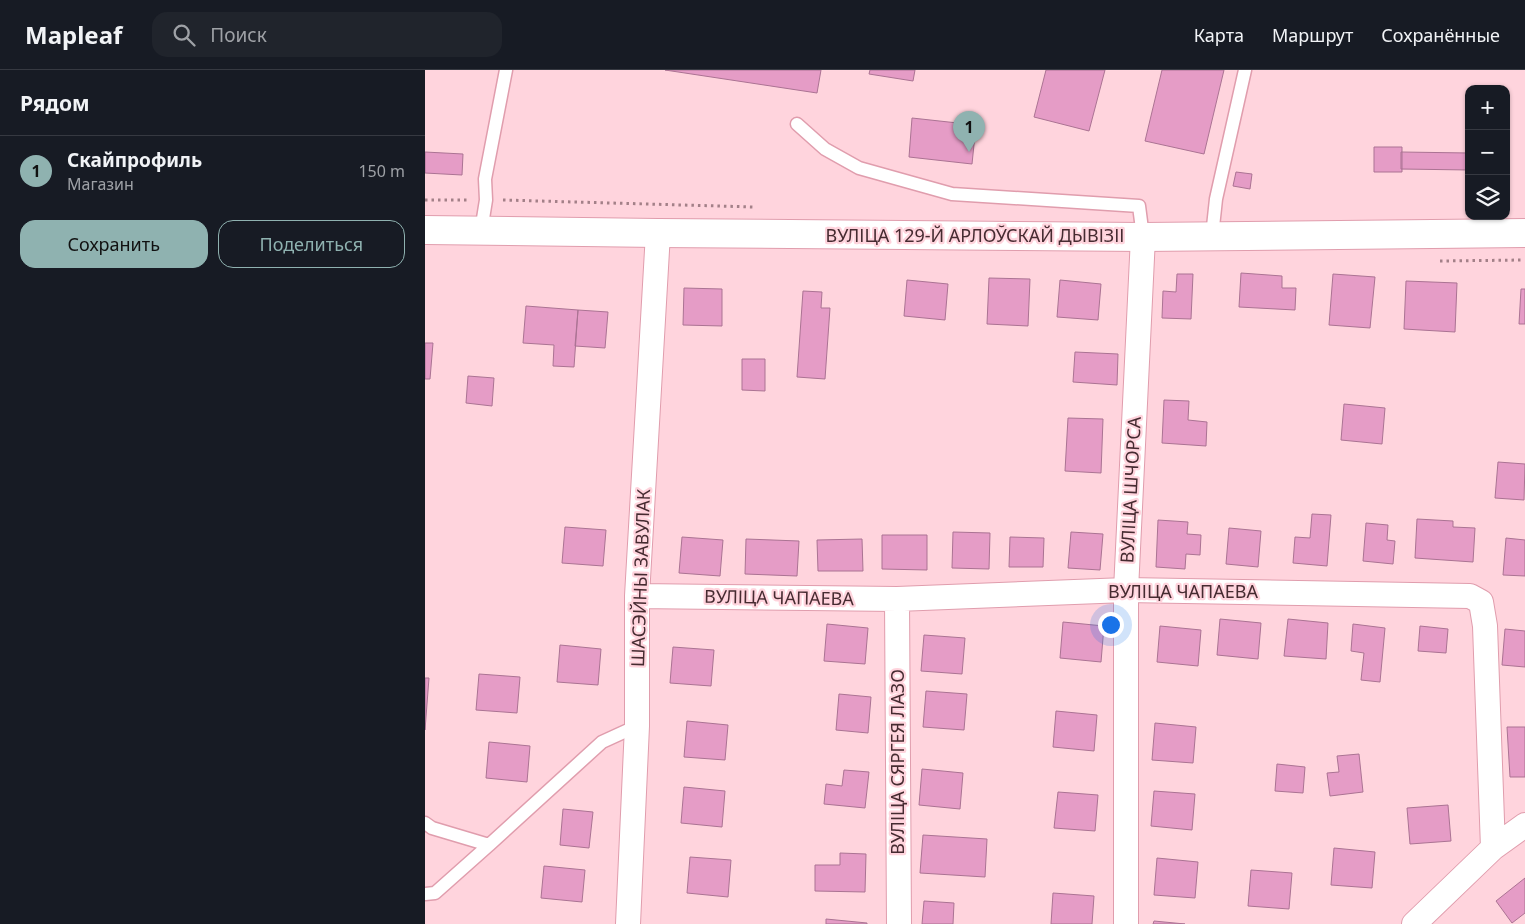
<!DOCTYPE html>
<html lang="ru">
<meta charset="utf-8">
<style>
:root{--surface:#171b24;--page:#20242c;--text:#f1f3f6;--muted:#9ea1a6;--line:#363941;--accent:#8fb2b0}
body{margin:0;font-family:"Noto Sans",sans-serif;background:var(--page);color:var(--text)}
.controls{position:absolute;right:15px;top:15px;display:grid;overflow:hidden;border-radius:10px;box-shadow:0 1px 4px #0004}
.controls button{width:45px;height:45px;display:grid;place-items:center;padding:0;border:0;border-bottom:1px solid var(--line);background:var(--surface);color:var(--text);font:25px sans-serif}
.you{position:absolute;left:685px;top:554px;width:18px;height:18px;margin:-12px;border:4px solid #fff;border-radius:50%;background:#1a73e8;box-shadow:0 0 0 8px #1a73e833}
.badge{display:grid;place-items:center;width:32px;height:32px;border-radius:50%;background:var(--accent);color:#111;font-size:16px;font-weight:700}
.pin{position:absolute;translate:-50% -41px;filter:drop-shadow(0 1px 2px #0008)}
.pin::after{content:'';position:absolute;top:26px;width:18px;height:15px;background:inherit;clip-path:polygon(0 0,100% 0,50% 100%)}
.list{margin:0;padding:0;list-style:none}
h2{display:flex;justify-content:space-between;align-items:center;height:65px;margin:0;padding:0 20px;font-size:21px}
h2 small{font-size:16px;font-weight:400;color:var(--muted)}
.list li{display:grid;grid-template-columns:32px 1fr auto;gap:15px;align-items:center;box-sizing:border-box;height:70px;padding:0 20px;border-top:1px solid var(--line)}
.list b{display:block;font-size:19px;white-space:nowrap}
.list p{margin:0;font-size:16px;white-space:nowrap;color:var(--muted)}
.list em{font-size:16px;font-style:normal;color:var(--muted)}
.actions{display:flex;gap:10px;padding:15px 20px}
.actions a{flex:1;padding:11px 0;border:1px solid var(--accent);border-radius:15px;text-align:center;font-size:18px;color:var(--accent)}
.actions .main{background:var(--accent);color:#111}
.icon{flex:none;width:28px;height:28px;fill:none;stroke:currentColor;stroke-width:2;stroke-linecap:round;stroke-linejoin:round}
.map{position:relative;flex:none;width:1100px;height:854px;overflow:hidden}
header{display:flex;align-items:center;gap:30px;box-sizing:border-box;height:70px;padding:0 25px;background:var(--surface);border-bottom:1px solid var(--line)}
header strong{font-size:24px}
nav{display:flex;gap:28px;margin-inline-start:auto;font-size:18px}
.search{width:350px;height:45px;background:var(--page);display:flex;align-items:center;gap:12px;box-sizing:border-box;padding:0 18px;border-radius:15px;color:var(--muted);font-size:19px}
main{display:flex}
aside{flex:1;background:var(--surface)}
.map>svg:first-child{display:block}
</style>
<header>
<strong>Mapleaf</strong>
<div class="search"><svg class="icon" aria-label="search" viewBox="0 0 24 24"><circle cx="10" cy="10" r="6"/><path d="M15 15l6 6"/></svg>Поиск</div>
<nav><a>Карта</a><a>Маршрут</a><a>Сохранённые</a></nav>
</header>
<main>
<aside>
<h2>Рядом<small></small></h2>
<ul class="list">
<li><span class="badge">1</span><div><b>Скайпрофиль</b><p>Магазин</p></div><em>150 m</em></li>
</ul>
<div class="actions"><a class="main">Сохранить</a><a>Поделиться</a></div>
</aside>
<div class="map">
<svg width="1100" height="854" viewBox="0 0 1100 854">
<rect width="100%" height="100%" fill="#ffd4dd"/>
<path fill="#e59cc6" stroke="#ab7393" d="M 240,0 L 396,0 L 392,23 Z
M 445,0 L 490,0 L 488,11 L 444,4 Z
M 621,0 L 680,0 L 664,61 L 609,47 Z
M 737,0 L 799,0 L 779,84 L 720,71 Z
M 487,48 L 551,55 L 547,94 L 484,87 Z
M 949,77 L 977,77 L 977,102 L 949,102 Z
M 0,82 L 38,84 L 37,105 L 0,103 Z
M 976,82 L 1044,83 L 1044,100 L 976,99 Z
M 811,102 L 827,104 L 825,119 L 808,116 Z
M 816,203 L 857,206 L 857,218 L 871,218 L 870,240 L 814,237 Z
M 752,204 L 768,204 L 766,249 L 737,248 L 738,221 L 751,222 Z
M 908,204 L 950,207 L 945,258 L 904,255 Z
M 564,208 L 605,209 L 603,256 L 562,254 Z
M 482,210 L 523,214 L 520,250 L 479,246 Z
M 635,210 L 676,214 L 673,250 L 632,247 Z
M 981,211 L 1032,213 L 1030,262 L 979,259 Z
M 259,218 L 297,219 L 297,256 L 258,255 Z
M 1096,219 L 1100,219 L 1100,254 L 1094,254 Z
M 378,221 L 397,222 L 396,238 L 405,238 L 400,309 L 372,307 Z
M 101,236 L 153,240 L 149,297 L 128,296 L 129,275 L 98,273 Z
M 153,240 L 183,242 L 180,278 L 150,276 Z
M 0,273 L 8,273 L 5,309 L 0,309 Z
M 650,282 L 693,284 L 692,315 L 648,312 Z
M 317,289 L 340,289 L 340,321 L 317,320 Z
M 43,306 L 69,308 L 67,336 L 41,333 Z
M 739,330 L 764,331 L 763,350 L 782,352 L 781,376 L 737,373 Z
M 919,334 L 960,338 L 957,374 L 916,370 Z
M 643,348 L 678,349 L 676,403 L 640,401 Z
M 1073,392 L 1100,394 L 1099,430 L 1070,428 Z
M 887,444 L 906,445 L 902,496 L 868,493 L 870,467 L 885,468 Z
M 992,449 L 1028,451 L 1028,457 L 1050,458 L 1048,492 L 990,488 Z
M 733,450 L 763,452 L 762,464 L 776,465 L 775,485 L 761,484 L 760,499 L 731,497 Z
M 941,453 L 963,455 L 962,470 L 970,471 L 968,494 L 938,491 Z
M 140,457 L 181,460 L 178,496 L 137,493 Z
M 804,458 L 836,461 L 833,497 L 801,494 Z
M 528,462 L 565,463 L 564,499 L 527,498 Z
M 646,462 L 678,464 L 675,500 L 643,498 Z
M 457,465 L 502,465 L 502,500 L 457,499 Z
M 257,467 L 298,470 L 295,506 L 254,503 Z
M 585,467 L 619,468 L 618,497 L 584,497 Z
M 1081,468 L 1100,470 L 1100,506 L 1078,505 Z
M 321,469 L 374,471 L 372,506 L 320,504 Z
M 437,469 L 438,501 L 393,501 L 392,470 Z
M 795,549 L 836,553 L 833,589 L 792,585 Z
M 863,549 L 903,553 L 901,589 L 859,586 Z
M 638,552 L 679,556 L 676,592 L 635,588 Z
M 402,554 L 443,558 L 440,594 L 399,591 Z
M 928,554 L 960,558 L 955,612 L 936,610 L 939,583 L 926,581 Z
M 735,556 L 776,560 L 773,596 L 732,592 Z
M 995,556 L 1023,559 L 1021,583 L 993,581 Z
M 1080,559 L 1100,561 L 1100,597 L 1077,595 Z
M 499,565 L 540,568 L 537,604 L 496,601 Z
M 135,575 L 176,579 L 173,615 L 132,612 Z
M 248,577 L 289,580 L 286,616 L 245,613 Z
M 54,604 L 95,607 L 92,643 L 51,640 Z
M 0,608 L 4,608 L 0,660 Z
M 501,621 L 542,624 L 539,660 L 498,657 Z
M 414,624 L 446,627 L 443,663 L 411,660 Z
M 631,641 L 672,645 L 669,681 L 628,677 Z
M 262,651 L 303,655 L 300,690 L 259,687 Z
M 730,653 L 771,657 L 768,693 L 727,690 Z
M 1082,657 L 1100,657 L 1100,707 L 1085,707 Z
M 64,672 L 105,676 L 102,712 L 61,708 Z
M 934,684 L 938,722 L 905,726 L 902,703 L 914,702 L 912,686 Z
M 852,694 L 880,697 L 878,723 L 850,721 Z
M 497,699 L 538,703 L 535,739 L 494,735 Z
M 419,700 L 444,702 L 440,738 L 399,734 L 401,714 L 417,716 Z
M 259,717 L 300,721 L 297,757 L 256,753 Z
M 729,721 L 770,724 L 767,760 L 726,756 Z
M 633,722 L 673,725 L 670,761 L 629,758 Z
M 1023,735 L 1026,771 L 985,774 L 982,738 Z
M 138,739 L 168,742 L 164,778 L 135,775 Z
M 498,765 L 562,769 L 560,807 L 495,803 Z
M 909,778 L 950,782 L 947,818 L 906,815 Z
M 415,783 L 441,784 L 440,822 L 390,821 L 390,795 L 415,795 Z
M 265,787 L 306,790 L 303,827 L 262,823 Z
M 732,788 L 773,792 L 770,828 L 729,825 Z
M 119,796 L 160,800 L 157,832 L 116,828 Z
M 826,800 L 867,803 L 864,839 L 823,836 Z
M 1100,808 L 1100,843 L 1087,853 L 1071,831 Z
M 628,823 L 669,826 L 667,854 L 626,854 Z
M 499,831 L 529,833 L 528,854 L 497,854 Z
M 401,849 L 442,853 L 442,854 L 401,854 Z
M 729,851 L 760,854 L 728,854 Z"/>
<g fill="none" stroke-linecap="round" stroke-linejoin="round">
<g stroke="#e09dad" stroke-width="15">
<path id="service" d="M 372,54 L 400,79 L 434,98 L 527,124 L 714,136 L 718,167
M 56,161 L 61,130 L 60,109 L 81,0
M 787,166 L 791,129 L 820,0
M 0,753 L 7,758 L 64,775 L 177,672 L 212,656
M 0,824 L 10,823 L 64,775"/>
</g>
<g stroke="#e09dad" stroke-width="26">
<path id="minor" d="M 212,526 L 472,529 L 701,520 L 1045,526 L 1056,532 L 1060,556 L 1068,778
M 472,529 L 474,854
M 203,854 L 212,656 L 212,526 L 233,163
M 701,854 L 701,520 L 718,167
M 989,854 L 1068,778 L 1100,755"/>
</g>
<g stroke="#e09dad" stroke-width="30">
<path id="primary" d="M 0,160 L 233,163 L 718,167 L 1100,163"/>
</g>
<path stroke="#a38088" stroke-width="3" stroke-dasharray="2.5 4" stroke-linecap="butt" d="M 0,130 L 44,130
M 78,130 L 329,137
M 1015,191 L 1099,190"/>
<use href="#service" stroke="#fff" stroke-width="12"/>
<use href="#minor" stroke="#fff" stroke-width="24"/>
<use href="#primary" stroke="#fff" stroke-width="28"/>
</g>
<g text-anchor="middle" stroke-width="4.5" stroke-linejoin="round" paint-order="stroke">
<g font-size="18" fill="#462b31" stroke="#ffd4dd">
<text x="550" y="172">ВУЛІЦА 129-Й АРЛОЎСКАЙ ДЫВІЗІІ</text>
<text transform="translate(706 420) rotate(-87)" y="6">ВУЛІЦА ШЧОРСА</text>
<text transform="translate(216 508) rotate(-88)" y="6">ШАСЭЙНЫ ЗАВУЛАК</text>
<text x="758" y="528">ВУЛІЦА ЧАПАЕВА</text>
<text transform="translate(354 528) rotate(1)" y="6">ВУЛІЦА ЧАПАЕВА</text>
<text transform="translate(473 692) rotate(-90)" y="6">ВУЛІЦА СЯРГЕЯ ЛАЗО</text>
</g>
</g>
</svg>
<div class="controls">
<button>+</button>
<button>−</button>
<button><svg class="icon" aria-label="layers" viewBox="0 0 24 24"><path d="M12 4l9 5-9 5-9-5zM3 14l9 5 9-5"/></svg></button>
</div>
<div class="you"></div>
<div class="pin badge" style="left:544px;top:82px">1</div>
</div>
</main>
